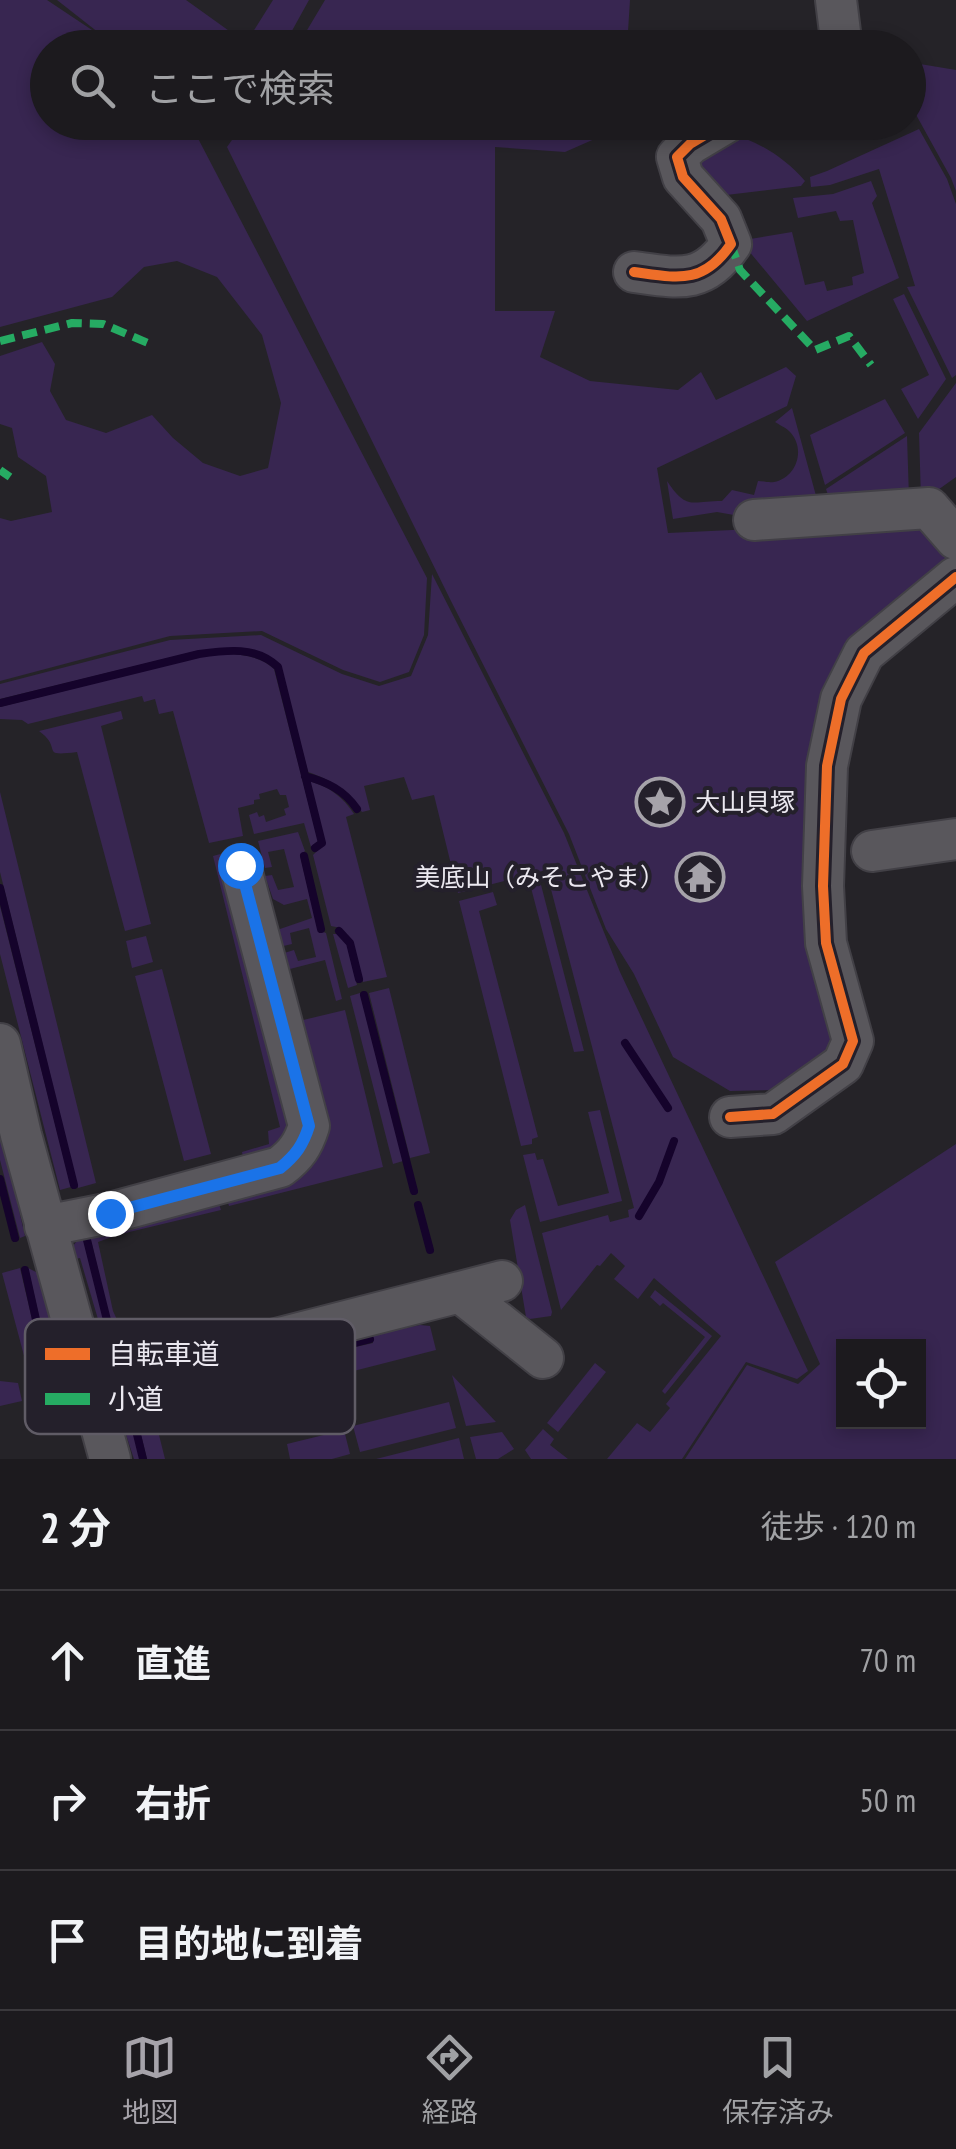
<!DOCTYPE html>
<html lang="ja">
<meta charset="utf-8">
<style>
:root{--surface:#1c1a1e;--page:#29272b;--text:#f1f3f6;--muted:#a0a1a4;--line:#3a383c;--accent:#a6a3aa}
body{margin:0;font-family:"PT Sans Narrow","Noto Sans JP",sans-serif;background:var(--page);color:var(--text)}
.controls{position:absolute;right:30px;bottom:30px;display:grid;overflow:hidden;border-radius:0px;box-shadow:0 5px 15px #0003}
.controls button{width:90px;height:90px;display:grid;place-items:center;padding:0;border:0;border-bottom:2px solid var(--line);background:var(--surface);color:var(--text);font:50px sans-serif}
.stop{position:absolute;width:30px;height:30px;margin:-22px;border:8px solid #1a73e8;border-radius:50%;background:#fff}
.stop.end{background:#1a73e8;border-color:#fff;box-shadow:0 2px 10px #0008}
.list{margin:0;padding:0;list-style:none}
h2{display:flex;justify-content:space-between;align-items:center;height:130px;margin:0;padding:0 40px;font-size:42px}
h2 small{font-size:32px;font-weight:400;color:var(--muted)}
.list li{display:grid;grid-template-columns:65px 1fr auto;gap:30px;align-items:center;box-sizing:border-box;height:140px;padding:0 40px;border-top:2px solid var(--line)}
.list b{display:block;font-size:38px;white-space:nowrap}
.list em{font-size:32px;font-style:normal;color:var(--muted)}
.icon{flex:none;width:55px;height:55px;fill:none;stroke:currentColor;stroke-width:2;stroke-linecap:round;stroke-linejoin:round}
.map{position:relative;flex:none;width:956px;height:1459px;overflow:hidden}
.search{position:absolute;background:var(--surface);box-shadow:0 5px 15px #0003;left:30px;right:30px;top:30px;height:110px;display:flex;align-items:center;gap:25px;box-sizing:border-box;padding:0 35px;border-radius:55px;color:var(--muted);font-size:38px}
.sheet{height:550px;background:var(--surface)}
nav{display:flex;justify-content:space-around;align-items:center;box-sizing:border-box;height:140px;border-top:2px solid var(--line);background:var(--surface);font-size:28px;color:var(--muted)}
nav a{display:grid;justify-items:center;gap:5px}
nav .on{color:var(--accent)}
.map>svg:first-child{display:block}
</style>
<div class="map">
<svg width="956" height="1459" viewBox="0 0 956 1459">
<rect width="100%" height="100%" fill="#252328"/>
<path fill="#382651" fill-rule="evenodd" d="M 0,0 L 47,0 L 113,44 L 57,0 L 186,0 L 246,43 L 273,0 L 309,0 L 283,47 L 48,48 L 48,122 L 190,123 L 427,578 L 424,635 L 409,672 L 380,682 L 343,670 L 262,631 L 170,636 L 0,681 L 0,518 L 11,521 L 52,512 L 46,476 L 18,457 L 12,428 L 0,424 L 0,356 L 42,342 L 55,364 L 50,391 L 66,420 L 106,433 L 152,415 L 173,438 L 203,463 L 240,476 L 268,468 L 281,403 L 262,335 L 217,277 L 177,261 L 144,267 L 112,297 L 0,327 Z
M 325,0 L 630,0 L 627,47 L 297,47 Z
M 908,62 L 956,70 L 956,191 L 951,178 L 909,102 Z
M 244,123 L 610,123 L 606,134 L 565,152 L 495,147 L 495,311 L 555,311 L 540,357 L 590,381 L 678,390 L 701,372 L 716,400 L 786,367 L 796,376 L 787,406 L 657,468 L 668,533 L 798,527 L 921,515 L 956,559 L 831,691 L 836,1059 L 774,1090 L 730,1091 L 673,1057 L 634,974 L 606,929 L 569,834 L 451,601 L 227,147 Z
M 919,129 L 947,179 L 956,204 L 956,375 L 952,378 L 907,287 L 915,286 L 879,169 L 830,185 L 811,187 L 810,177 L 827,171 Z
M 724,132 C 757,140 783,156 805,181 L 801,186 L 718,196 L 688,159 Z
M 871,181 L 877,196 L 872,203 L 899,278 L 807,321 L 743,244 L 744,240 L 792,232 L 805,285 L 824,281 L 827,291 L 853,285 L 852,277 L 864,273 L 853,220 L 840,221 L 836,211 L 798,218 L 793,198 L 833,194 Z
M 904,294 L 946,379 L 918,419 L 901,389 L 929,375 L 893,299 Z
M 956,383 L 956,477 L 928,497 L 921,499 L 919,433 Z
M 885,399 L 905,433 L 825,485 L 810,435 Z
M 792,408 L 818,503 L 745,517 L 717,512 L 673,519 L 667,481 C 687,511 692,501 722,501 L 732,490 L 754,495 L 758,481 C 763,481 769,483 774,482 C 798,477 806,447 789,431 C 786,428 778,424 775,422 Z
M 907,436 L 909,498 L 831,504 L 826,489 Z
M 432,574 L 564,833 L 620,972 L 808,1371 L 797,1379 L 746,1362 L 682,1459 L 607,1459 L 637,1423 L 650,1432 L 670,1408 L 666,1404 L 721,1336 L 654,1278 L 638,1299 L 614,1279 L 625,1266 L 611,1253 L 600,1266 L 597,1265 L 561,1310 L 542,1233 L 608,1215 L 610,1222 L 629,1217 L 628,1210 L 634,1208 L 546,870 L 458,893 L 434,795 L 412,800 L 404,777 L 364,786 L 370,810 L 362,812 C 348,791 332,780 308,772 L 281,666 C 256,644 228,647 197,651 L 0,699 L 0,684 L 170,640 L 261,635 L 342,674 L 379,686 L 411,676 L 428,635 Z
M 225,653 C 243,655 260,656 274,669 L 318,841 L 311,847 L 304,823 L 254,834 L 249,815 L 257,812 L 259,817 L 264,815 L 266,822 L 286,815 L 284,809 L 289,807 L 286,795 L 280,795 L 277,789 L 259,794 L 260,799 L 254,800 L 254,804 L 238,808 L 243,836 L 209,843 L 173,711 L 159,714 L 155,699 L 144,702 L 142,696 L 28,724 L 22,720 L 0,719 L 0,707 L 198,657 Z
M 121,711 L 123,719 L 101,726 L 151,924 L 125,931 L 77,752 C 38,757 64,749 39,731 Z
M 309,781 C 330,787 343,797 354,814 L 346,817 L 387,977 L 363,982 L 353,942 L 341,928 L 331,926 L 313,855 L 324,844 Z
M 0,792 L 96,1183 L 78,1188 L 0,872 Z
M 298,832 L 305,851 L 300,855 L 318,930 L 326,933 L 342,999 L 336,1001 L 325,960 L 286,970 L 281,954 L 294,950 L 298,961 L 316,957 L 309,928 L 290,933 L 292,944 L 279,947 L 278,932 L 280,929 L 312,918 L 307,899 L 284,905 L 273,899 L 265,876 L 272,875 L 278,890 L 294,887 L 284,849 L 268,852 L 272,867 L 265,868 L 258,841 Z
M 250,846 L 295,1118 L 284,1151 L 243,1157 L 242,1152 L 269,1144 L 268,1131 L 280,1127 L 213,856 Z
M 540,881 L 584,1051 L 574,1052 L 530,884 Z
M 493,892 L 497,905 L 479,911 L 538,1137 L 532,1139 L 532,1144 L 521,1146 L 459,901 Z
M 0,906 L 71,1187 L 60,1190 L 0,954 Z
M 333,934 L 338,934 L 347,945 L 357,985 L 348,988 Z
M 146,936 L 153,962 L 132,968 L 126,941 Z
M 162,969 L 211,1154 L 184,1161 L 135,976 Z
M 389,988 L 430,1153 L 410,1158 L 369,993 Z
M 360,993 L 403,1161 L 393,1164 L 350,996 Z
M 345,1010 L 383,1167 L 229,1206 L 225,1193 L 292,1173 L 299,1021 Z
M 600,1110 L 622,1201 L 540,1222 L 523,1155 L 535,1153 L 537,1160 L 543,1159 L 558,1206 L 609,1193 L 588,1112 Z
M 0,1137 L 2,1137 L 25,1236 L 20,1238 L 0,1160 Z
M 956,1144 L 956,1459 L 685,1459 L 747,1365 L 798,1384 L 820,1364 L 775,1262 ZM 918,1346 L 918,1422 L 844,1422 L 844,1346 Z
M 216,1195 L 221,1210 L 121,1234 L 119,1224 Z
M 525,1205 L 552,1312 L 551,1316 L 530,1319 L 526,1317 L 510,1220 L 516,1210 Z
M 110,1228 L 112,1237 L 98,1242 L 113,1311 L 126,1339 L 119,1357 L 89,1232 Z
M 82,1235 L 112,1349 L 105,1343 L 80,1258 L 71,1260 L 72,1247 Z
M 20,1268 L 38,1345 L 42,1346 L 45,1342 L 28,1268 L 36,1272 L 40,1279 L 60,1365 C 57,1380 50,1392 35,1397 L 2,1273 Z
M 655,1290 L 712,1336 L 665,1394 L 662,1391 L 705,1337 L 663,1303 L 660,1306 L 650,1297 Z
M 420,1325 L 430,1326 L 436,1350 L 334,1376 L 329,1353 L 373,1343 L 372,1335 Z
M 595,1363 L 606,1372 L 558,1432 L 547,1423 Z
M 452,1375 L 496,1422 L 466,1426 Z
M 0,1381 L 18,1383 L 22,1401 L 0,1406 Z
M 146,1391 L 148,1398 L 128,1409 L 141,1459 L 134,1459 C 125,1429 111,1408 146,1391 Z
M 449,1402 L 456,1428 L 360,1452 L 353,1426 Z
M 151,1403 L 165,1459 L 147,1459 L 135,1411 Z
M 543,1429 L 554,1439 L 550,1445 L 568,1459 L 531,1459 L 525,1450 Z
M 344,1430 L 350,1454 L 332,1459 L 290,1459 L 287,1444 Z
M 502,1432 L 514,1449 L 498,1459 L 476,1459 L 470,1437 Z
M 459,1438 L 464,1459 L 376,1459 Z"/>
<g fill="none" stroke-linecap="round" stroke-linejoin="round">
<path stroke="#15032b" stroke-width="8" d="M 0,703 L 199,654 C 227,650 256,646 278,667 L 322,843 L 315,848
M 305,776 C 327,782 344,790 357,809
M 304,856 L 321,929
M 0,888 L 74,1185
M 339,931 L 350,943 L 359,979
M 364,995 L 414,1191
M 625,1043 L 668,1108
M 0,1179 L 15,1238
M 418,1205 L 430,1250
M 639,1216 L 659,1182 L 674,1141
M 87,1240 L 113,1344
M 25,1270 L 41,1342
M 330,1349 L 370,1339
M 270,1366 L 322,1352
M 162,1394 L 255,1370
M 143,1459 L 131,1410 L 148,1401"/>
<g stroke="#424046" stroke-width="44">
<path id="minor" d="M 836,0 L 842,48
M 634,272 C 678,278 703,285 731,244 L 721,219 L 683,177 L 677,157 L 690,144 L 727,122
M 754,520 L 929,508 L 956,539
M 872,851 L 956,839
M 0,1044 L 21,1135 L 110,1459
M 730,1117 L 773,1114 L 843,1064 L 853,1041 L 826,943 L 823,886 L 827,766 L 841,699 L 864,653 L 956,577
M 45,1226 L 110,1213 L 280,1167 C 296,1155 303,1145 309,1126 L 240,865
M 460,1292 L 502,1281
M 88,1387 L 460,1292 L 543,1358"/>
</g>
<use href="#minor" stroke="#59575c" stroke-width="40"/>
<path stroke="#26ab63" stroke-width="8" stroke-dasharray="15 8" stroke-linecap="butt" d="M 731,244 L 740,270 L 815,350 L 849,336 L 871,365
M 0,341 L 72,323 L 103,324 L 148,343
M 0,470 L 10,477"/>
<g stroke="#24202b" stroke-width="16">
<path id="cycleway" d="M 634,272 C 678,278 703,285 731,244 L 721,219 L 683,177 L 677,157 L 690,144 L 727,122
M 730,1117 L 773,1114 L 843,1064 L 853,1041 L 826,943 L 823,886 L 827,766 L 841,699 L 864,653 L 956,577"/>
</g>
<use href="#cycleway" stroke="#ee6e29" stroke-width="10"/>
</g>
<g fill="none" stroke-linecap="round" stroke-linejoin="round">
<path stroke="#1a73e8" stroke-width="12" d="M 110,1213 L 280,1168 C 296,1155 303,1145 309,1126 L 240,865"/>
</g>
<defs>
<g id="sight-ring" transform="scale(2.5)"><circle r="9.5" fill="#24202b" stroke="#a6a3aa" stroke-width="1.5"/><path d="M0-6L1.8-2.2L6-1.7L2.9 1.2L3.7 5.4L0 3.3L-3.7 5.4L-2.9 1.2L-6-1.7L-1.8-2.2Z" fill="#a6a3aa"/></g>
<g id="temple-ring" transform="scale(2.5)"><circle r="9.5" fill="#24202b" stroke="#a6a3aa" stroke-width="1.5"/><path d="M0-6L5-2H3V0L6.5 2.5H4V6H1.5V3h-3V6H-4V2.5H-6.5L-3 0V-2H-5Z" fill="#a6a3aa"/></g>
</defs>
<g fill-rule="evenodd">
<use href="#sight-ring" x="660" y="802"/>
<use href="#temple-ring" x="700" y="877"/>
</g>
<g text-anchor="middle" stroke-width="8" stroke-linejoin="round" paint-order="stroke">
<g font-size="25" fill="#ebe8f0" stroke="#24202b" text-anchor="start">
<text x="695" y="811">大山貝塚</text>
<text x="665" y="886" text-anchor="end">美底山（みそこやま）</text>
</g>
</g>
<rect x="25" y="1319" width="330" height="115" rx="15" fill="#24202b" stroke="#605c66" stroke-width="2.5"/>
<rect x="45" y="1348" width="45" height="12" fill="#ee6e29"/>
<rect x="45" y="1393" width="45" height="12" fill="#26ab63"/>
<g font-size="28" fill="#ebe8f0">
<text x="108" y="1364">自転車道</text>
<text x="108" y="1409">小道</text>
</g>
</svg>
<div class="controls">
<button><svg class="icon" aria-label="locate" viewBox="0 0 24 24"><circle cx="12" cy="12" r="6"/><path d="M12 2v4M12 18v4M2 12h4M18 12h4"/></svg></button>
</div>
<div class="stop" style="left:240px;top:865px"></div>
<div class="stop end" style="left:110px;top:1213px"></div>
<div class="search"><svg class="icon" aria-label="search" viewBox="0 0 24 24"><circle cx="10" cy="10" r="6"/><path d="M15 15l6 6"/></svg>ここで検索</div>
</div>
<section class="sheet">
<h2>2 分<small>徒歩 · 120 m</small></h2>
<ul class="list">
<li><svg class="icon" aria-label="ahead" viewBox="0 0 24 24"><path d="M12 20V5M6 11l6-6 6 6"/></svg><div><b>直進</b></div><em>70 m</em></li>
<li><svg class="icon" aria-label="right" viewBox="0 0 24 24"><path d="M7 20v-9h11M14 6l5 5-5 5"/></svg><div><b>右折</b></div><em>50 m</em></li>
<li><svg class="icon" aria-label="arrive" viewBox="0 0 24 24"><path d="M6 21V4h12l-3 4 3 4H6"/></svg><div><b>目的地に到着</b></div></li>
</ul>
</section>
<nav>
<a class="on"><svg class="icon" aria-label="map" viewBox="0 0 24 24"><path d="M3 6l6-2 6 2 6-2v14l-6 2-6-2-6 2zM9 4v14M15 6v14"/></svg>地図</a>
<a><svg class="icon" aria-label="directions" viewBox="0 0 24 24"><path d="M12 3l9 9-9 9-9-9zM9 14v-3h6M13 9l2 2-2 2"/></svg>経路</a>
<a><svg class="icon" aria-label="saved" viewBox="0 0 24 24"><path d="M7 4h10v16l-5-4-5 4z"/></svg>保存済み</a>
</nav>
